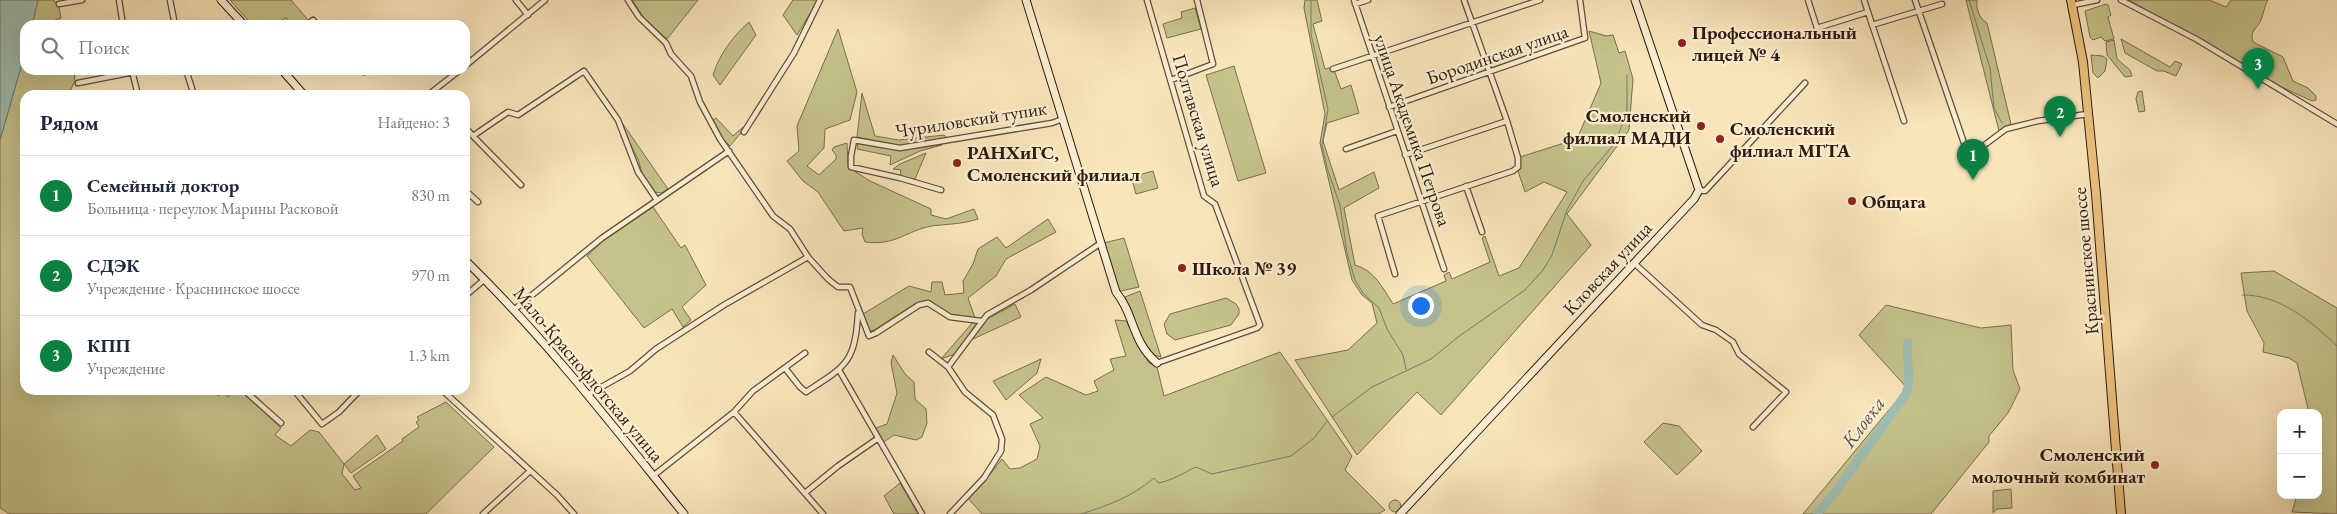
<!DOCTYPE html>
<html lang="ru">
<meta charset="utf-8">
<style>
:root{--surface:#fff;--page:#f2f2f3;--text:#1f2937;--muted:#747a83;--line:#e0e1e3;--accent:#0b8043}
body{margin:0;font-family:"EB Garamond",serif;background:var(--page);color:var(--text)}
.controls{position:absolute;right:15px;bottom:15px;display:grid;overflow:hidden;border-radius:10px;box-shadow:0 5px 20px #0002}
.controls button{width:45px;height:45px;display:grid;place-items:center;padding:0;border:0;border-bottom:1px solid var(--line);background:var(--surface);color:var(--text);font:25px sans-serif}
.you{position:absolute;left:1420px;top:305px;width:18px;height:18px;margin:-12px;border:4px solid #fff;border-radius:50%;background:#1a73e8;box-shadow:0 0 0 8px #1a73e833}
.badge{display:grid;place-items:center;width:32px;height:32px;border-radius:50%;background:var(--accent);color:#fff;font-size:16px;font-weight:700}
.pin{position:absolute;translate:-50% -41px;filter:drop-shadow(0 1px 2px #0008)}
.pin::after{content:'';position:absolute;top:26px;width:18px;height:15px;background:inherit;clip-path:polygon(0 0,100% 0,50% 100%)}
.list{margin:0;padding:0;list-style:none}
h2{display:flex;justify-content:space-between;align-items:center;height:65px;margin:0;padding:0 20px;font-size:21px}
h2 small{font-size:16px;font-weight:400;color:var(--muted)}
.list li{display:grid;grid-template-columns:32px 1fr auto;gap:15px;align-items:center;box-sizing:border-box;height:80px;padding:0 20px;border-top:1px solid var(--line)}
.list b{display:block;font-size:19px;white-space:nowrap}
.list p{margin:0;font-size:16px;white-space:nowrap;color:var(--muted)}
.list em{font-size:16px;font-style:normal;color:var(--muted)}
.icon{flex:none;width:28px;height:28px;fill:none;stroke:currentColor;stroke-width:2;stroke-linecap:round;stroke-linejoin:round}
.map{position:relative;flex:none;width:2337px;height:514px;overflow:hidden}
.search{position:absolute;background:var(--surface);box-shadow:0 5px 20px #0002;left:20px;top:20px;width:450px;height:55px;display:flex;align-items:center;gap:12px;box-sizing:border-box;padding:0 18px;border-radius:15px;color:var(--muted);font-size:19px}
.panel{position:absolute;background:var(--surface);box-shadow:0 5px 20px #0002;left:20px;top:90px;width:450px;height:305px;border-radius:15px}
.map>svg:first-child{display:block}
</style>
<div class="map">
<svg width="2337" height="514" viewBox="0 0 2337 514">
<rect width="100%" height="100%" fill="#f9e5ba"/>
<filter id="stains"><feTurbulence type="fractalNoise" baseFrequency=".004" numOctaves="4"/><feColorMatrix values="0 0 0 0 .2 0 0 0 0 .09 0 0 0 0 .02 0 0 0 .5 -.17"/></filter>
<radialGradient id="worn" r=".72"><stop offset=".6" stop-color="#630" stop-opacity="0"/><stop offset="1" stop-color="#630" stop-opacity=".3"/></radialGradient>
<path fill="#c5c28b" stroke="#7a6e4c" d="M 38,0 L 54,0 L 54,2 L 58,2 L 61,18 L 55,20 L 56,25 L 32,25 Z
M 230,0 L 291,0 L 308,20 L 302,25 L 292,25 L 286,18 L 273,25 L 252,25 Z
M 632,0 L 698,0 L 667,39 L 645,19 Z
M 793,0 L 818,0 L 797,35 L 783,15 Z
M 1305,0 L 1317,0 L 1322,21 L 1313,24 L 1325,69 L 1333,67 L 1341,89 L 1351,85 L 1359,113 L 1327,123 L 1323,141 L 1339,190 L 1374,172 L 1379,188 L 1344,208 L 1355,265 C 1375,271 1382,287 1393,304 L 1446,281 L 1444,275 L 1449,272 L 1452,279 L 1490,262 L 1482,238 L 1485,236 L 1499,276 L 1519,268 L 1567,192 L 1544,182 L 1525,192 L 1518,171 L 1520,157 L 1577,139 L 1601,83 L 1589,31 L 1606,36 L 1613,35 L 1619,53 L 1625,51 L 1633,79 L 1629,130 L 1567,214 L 1591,245 L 1441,415 L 1417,392 L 1357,455 L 1295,360 L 1348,350 L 1377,323 L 1372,303 L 1362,295 L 1352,280 L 1320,143 L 1325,114 L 1304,8 Z
M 1966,0 L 1977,0 C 1976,9 1979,18 1987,23 L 2011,124 L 1999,131 Z
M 2129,0 L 2209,0 L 2226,7 L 2231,0 L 2268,0 C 2264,6 2264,13 2261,20 C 2257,29 2249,31 2253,42 L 2283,57 L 2293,81 L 2308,88 L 2316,96 L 2316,100 L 2312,101 L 2275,84 Z
M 2106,4 L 2108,5 L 2111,15 L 2108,17 L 2114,39 L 2105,41 L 2101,37 L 2093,40 L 2090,37 L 2085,11 Z
M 1195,8 L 1201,29 L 1167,38 L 1163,24 L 1182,18 L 1181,12 Z
M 749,22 L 756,35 L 720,85 L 713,75 C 719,55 733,36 749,22 Z
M 838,29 L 857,92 L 850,120 L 825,129 L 824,148 L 807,166 L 819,175 L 836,159 L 836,155 L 832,150 L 834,147 L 847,143 L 848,167 L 870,181 L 931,209 L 931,215 L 946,219 L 974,209 L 978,219 C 963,224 948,224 932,226 C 907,230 897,246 865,242 L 862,234 L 863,228 L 844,231 L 818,192 L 803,181 L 787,161 L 799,151 L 797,126 Z
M 2121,39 L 2170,67 L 2175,61 L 2182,64 L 2176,76 L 2164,71 L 2157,71 L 2125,53 Z
M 2114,40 L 2117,59 L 2130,70 L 2132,76 L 2125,77 L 2107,55 L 2106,42 Z
M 25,53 L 25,70 L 74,70 L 75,81 L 70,91 L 74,95 L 25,95 L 25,390 L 212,390 L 218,396 L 223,393 L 229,397 L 232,390 L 240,390 L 281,428 L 275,435 L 291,446 L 310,430 L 319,432 L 344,464 L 377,435 L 386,449 L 351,473 L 344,464 L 342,474 L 355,490 L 361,488 L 353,476 L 403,441 L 402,439 L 419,427 L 416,422 L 419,420 L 417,417 L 446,402 L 494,447 L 426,514 L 10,514 L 0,508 L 0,140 Z
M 2091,55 L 2103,56 L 2107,59 L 2105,71 L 2098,78 L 2093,73 Z
M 1234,66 L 1266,173 L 1238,181 L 1206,75 Z
M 2142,91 L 2145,111 L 2139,112 L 2136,99 L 2138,92 Z
M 862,93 L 875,136 L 899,140 L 944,135 L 948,139 L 901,146 L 857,137 Z
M 716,118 L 733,136 L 743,127 L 740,134 L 730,146 L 723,139 L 713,120 Z
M 623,124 L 668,189 L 662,193 L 655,192 L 642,173 L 638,159 L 623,130 Z
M 858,143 L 900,150 L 942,145 L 920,151 L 890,165 L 891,156 L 857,149 Z
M 926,153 L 915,179 L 900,177 L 901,170 L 893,169 L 900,164 Z
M 1153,171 L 1158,188 L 1136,194 L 1131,177 Z
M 653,207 L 681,248 L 685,245 L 706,285 L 682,307 L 691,320 L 683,327 L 672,309 L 644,328 L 587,256 L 604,240 Z
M 1048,219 L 1056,232 L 1006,259 L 996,276 L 968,298 L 975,318 L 951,315 L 928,302 L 916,303 L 874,330 L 870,331 L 866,328 L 863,314 L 909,286 L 931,292 L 932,282 L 942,282 L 945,295 L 964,293 L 963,281 L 973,264 L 978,249 L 997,237 L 1006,248 Z
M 1124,238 L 1139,287 L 1121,291 L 1118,289 L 1104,243 Z
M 2274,271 L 2337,308 L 2337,514 L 2292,512 L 2297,495 L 2318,495 L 2318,413 L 2309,413 L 2297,363 L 2289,358 L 2263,352 L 2264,343 L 2247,311 L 2241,273 Z
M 1140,291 L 1161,357 L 1148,353 L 1133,324 L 1125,297 Z
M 1226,298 L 1236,304 L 1239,309 L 1239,314 L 1231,325 L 1175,340 L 1167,334 L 1164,324 L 1170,314 Z
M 1015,304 L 1021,317 L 973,339 L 969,338 L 982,322 Z
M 1886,305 L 1981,328 L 2011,325 L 2013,370 L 2020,389 L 2008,413 L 1989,436 L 1989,442 L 1931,514 L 1803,514 L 1907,388 L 1859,335 Z
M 1115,320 L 1126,321 L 1149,363 L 1157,367 L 1164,396 L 1280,352 L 1352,456 L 1345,470 L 1385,510 L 1378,514 L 982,514 L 968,498 L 984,482 L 1002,459 L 1010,469 L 1020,468 L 1037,459 L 1040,446 L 1030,424 L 1043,418 L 1019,395 L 1046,377 L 1086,395 L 1098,391 L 1094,381 L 1114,370 L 1110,359 L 1126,356 Z
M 973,322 L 977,323 L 955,354 L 941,359 Z
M 893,355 L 905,374 L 914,382 L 915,399 L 926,409 L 927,423 L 922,437 L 916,440 L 894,435 L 884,442 L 876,428 L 887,424 L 897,393 L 891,363 Z
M 1041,359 L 1037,373 L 1006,400 L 993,381 Z
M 1663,423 L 1679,426 L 1702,451 L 1677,475 L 1644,442 Z
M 900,483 L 918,514 L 894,514 L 884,496 Z
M 2011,489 L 2012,508 L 1997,509 L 1993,513 L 1993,491 Z
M1389 506a6 6 0 1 1 12 0a6 6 0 1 1-12 0Z"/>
<path fill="#9ebfb3" stroke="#727d70" d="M 0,0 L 38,0 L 32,25 L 25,25 L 25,53 L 0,140 Z"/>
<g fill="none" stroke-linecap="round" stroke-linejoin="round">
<path stroke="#727d70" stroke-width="1" d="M 1311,0 L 1311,34 L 1328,109 L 1322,145 L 1328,171 L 1340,205 L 1347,253 L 1355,280 L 1363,293 L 1379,308 L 1387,329 L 1403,355 L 1406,369
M 1969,0 L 1990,68 L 1994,108 L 2002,123
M 2242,295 C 2279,294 2311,321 2337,346
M 1332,417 L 1372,387 L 1431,359 L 1458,337 L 1525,290 L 1543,270 L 1552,255 L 1567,210 L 1583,181 L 1615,143 L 1627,112 L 1627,75
M 1081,514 C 1109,505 1130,498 1154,478 L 1159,483 C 1173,480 1183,473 1196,467 L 1212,474 L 1291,456 L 1314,438 L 1328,420"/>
<path stroke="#9ebfb3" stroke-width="9" d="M 1817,514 L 1836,491 L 1906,394 C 1913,377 1905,359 1908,342"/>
<g stroke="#624d38" stroke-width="7">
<path id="street" d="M 119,0 L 123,25
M 170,0 L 175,25
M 516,0 L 528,15
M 628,0 L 639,17 L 666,43 L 671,54 L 691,76 L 700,102 L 720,139 L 773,216 L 790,229 L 808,257 L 828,279 L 838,287 L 850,287 L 869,336 L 876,333 L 919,305 L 928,303 L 950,317 L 981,321
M 1147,0 L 1204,196 L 1215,204 L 1260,325 L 1257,328 L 1157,363
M 1354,0 L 1444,269
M 1808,0 L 1817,28 L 1868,12
M 1864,0 L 1904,121
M 1915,0 L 1965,146
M 2121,0 L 2196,39 L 2337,124
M 59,4 L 82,0
M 1355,4 L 1368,0
M 2073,5 L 2097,0
M 307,25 L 313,20 L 318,25
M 1872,25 L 1942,4
M 465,66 L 545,0
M 1333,69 L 1540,0
M 186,70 L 194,95
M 362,70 L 364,72
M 132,71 L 138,95
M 1171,80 L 1213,64 L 1197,0
M 78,83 L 144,70
M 428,95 L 460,70
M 1389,107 L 1585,38 L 1580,0
M 465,127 L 473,136 L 508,112 L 518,115 L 584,71 L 618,120 L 638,172 L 657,200
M 744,132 L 794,53 L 820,0
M 473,136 L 521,185
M 1346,149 L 1397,131
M 1405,155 L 1507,121
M 1971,155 L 2006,129 L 2038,121 L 2088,114
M 1466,186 L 1482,232
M 465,190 L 478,202
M 941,190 L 900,178 L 851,167 L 851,156 L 854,140 L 900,148 L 1052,123 L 1063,119
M 1699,190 L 1705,191 L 1805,83
M 1634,263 L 1702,325 L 1716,330 L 1733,342 L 1739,354 L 1786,392 L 1753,427
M 1395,274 L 1378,216 L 1513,171 L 1518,167 L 1518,158 L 1507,121 L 1464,0
M 465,296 L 485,279
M 515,309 L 602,238 L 729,151
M 929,352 L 948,367 L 965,392 L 993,415 L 1002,439 L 1001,451 L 984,478 L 950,514
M 948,367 L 987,315 L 1031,290 L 1101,243
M 785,368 L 800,387 L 806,392 C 846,366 855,363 858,313
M 839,370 L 922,514
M 244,390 L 281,423
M 294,390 L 322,424 L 339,412 L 360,390
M 442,390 L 557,495 L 574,514
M 589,394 L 630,371 L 656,349 L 724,305 L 808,257
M 734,412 L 753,391 L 805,353
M 653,476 L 734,412 L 823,514
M 805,493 L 838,466 L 877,439
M 483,514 L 530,471"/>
</g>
<g stroke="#2f1a0c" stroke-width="9">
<path id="secondary" d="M 221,0 L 244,25
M 1026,0 L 1116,292 C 1135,315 1131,341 1157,363
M 282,70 L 304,95
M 465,260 C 546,339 613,426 684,514
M 1400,514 L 1694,199 L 1699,190 L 1635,0"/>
</g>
<g stroke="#2f1a0c" stroke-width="10">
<path id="primary" d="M 2071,0 L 2083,62 L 2096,194 L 2121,514"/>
</g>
<use href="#street" stroke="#fbeed2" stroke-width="4.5"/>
<use href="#secondary" stroke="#fbeed2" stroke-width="7"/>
<use href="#primary" stroke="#ecc27d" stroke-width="8"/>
</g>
<g fill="#8f2418" stroke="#fbeed2" stroke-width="2">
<circle cx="1682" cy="43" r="5"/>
<circle cx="1701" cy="126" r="5"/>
<circle cx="1720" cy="139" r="5"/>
<circle cx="957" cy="163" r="5"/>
<circle cx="1852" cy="201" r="5"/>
<circle cx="1182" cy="268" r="5"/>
<circle cx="2155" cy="465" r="5"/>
</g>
<g text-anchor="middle" stroke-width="4.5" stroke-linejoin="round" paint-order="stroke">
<g font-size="19" font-weight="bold" fill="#2f1a0c" stroke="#fbeed2" text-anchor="start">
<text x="1692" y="39">Профессиональный<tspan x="1692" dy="22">лицей № 4</tspan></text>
<text x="1691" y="122" text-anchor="end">Смоленский<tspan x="1691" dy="22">филиал МАДИ</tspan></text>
<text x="1730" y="135">Смоленский<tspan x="1730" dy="22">филиал МГТА</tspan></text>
<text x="967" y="159">РАНХиГС,<tspan x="967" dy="22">Смоленский филиал</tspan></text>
<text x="1862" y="208">Общага</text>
<text x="1192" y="275">Школа № 39</text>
<text x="2145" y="461" text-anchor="end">Смоленский<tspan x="2145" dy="22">молочный комбинат</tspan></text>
</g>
<g font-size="19" fill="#2f1a0c" stroke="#fbeed2">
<text transform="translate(1497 54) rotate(-19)" y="7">Бородинская улица</text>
<text transform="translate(971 119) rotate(-9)" y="7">Чуриловский тупик</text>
<text transform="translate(1199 120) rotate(73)" y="7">Полтавская улица</text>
<text transform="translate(1413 130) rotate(71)" y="7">улица Академика Петрова</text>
<text transform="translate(2085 261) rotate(-95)" y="7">Краснинское шоссе</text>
<text transform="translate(1607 268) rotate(-47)" y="7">Кловская улица</text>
<text transform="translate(589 374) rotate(50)" y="7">Мало-Краснофлотская улица</text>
</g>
<g font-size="20" font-style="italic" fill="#565446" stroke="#fbeed2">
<text transform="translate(1863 422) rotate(-53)" y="7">Кловка</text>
</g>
</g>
<rect width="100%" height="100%" filter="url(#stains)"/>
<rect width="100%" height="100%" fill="url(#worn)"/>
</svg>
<div class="controls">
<button>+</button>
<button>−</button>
</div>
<div class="you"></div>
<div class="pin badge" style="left:1973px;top:180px">1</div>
<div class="pin badge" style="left:2060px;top:137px">2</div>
<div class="pin badge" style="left:2258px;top:89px">3</div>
<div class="search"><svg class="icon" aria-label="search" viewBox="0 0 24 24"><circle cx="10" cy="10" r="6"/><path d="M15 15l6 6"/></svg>Поиск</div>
<section class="panel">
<h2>Рядом<small>Найдено: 3</small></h2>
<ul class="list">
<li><span class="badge">1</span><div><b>Семейный доктор</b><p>Больница · переулок Марины Расковой</p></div><em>830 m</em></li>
<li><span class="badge">2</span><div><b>СДЭК</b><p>Учреждение · Краснинское шоссе</p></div><em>970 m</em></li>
<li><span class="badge">3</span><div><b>КПП</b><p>Учреждение</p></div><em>1.3 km</em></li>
</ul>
</section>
</div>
